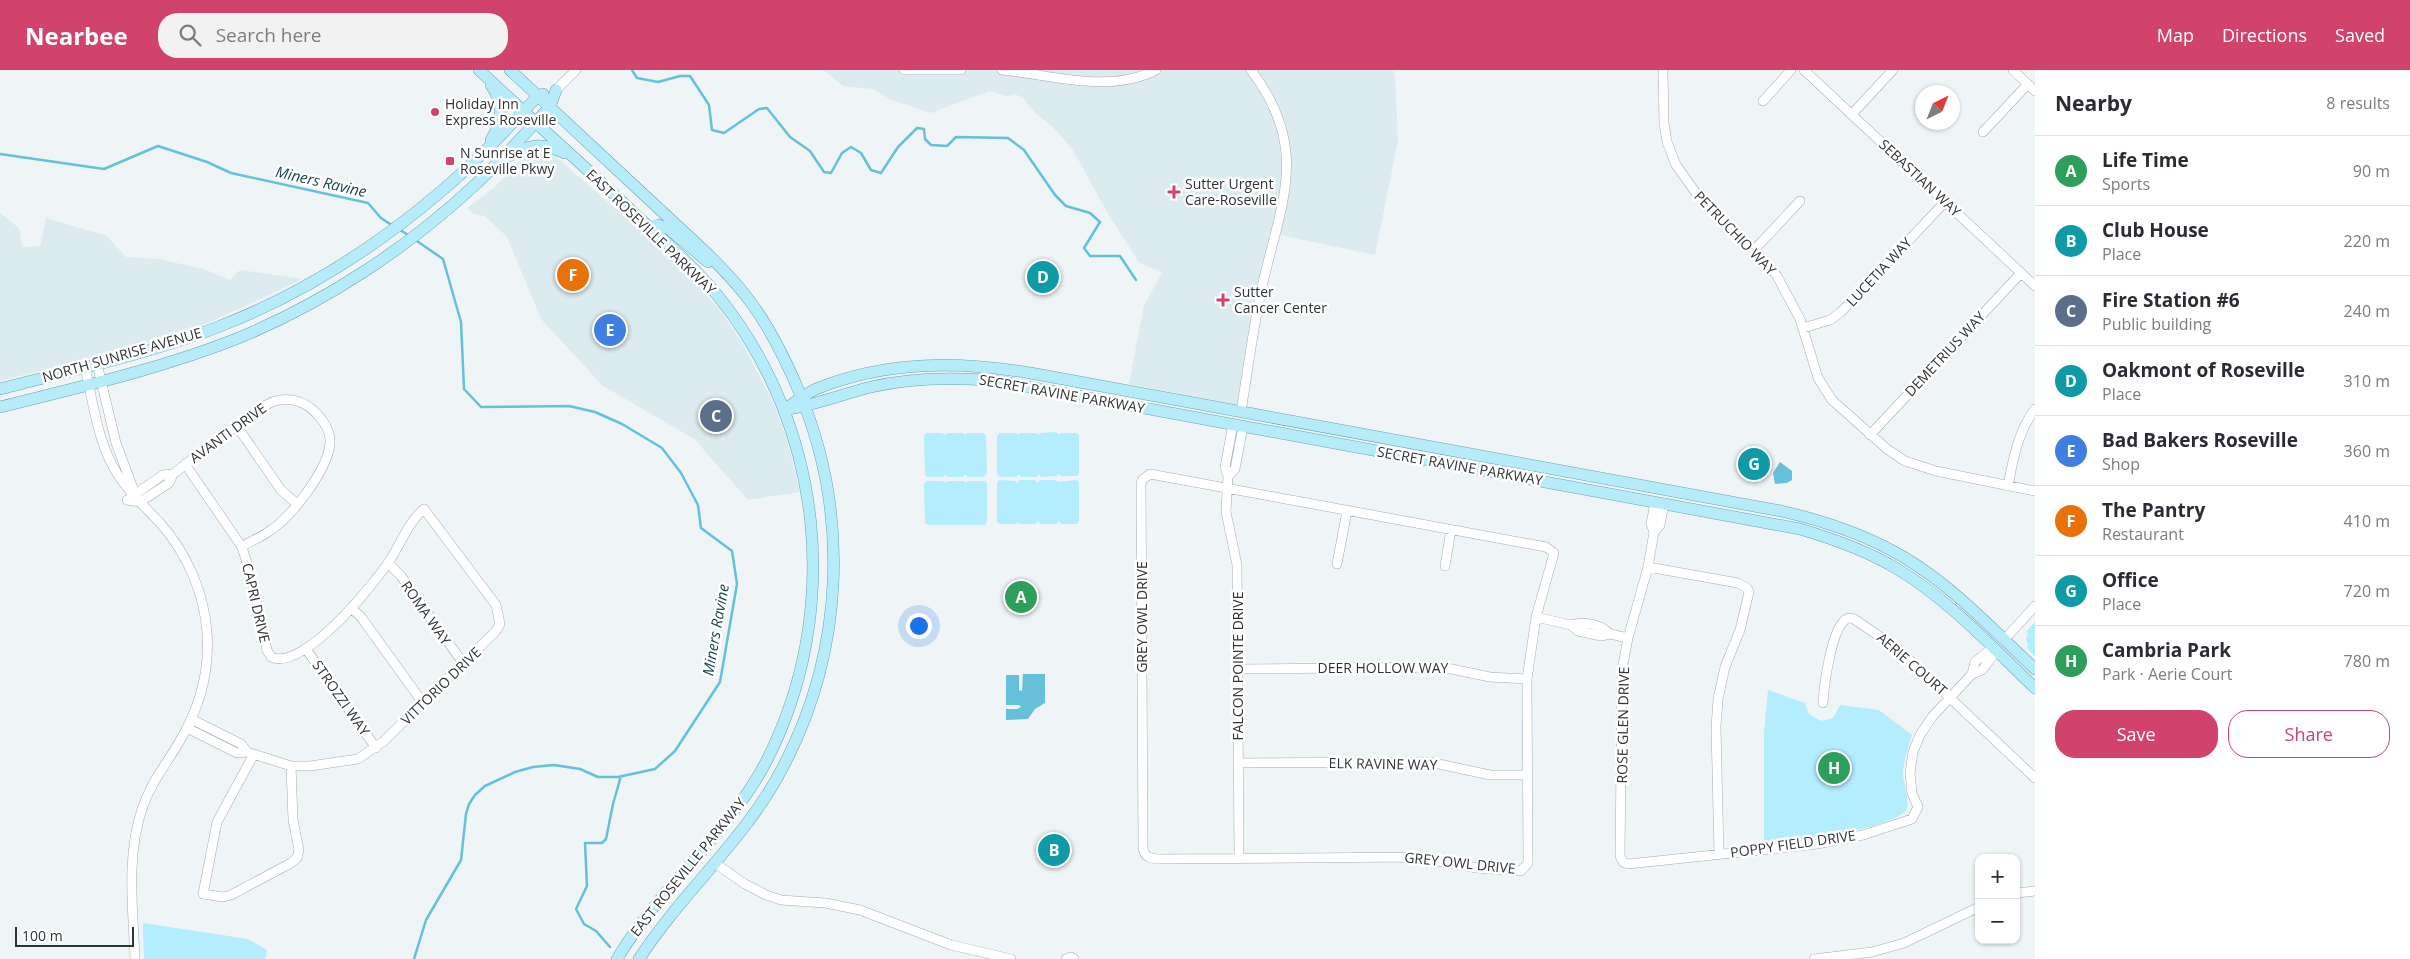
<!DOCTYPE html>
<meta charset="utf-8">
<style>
:root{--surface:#fff;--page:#f2f2f3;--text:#2b2b33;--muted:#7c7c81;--line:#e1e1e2;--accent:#d1436b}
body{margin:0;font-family:"Open Sans",sans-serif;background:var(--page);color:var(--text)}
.controls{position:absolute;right:15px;bottom:15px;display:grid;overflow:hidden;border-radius:10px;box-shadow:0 1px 4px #0004}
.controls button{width:45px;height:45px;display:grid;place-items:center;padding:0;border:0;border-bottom:1px solid var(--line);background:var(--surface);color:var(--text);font:25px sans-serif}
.compass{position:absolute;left:1915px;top:15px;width:45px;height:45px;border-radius:50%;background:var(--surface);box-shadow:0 1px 4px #0004;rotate:43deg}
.scale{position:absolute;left:15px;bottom:12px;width:119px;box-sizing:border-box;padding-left:5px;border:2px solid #313334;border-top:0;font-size:14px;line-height:18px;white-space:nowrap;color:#313334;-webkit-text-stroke:4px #fff;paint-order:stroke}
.you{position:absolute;left:918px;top:555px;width:18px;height:18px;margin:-12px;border:4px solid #fff;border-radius:50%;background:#1a73e8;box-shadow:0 0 0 8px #1a73e833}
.badge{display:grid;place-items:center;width:32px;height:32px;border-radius:50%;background:var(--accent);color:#fff;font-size:16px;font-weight:700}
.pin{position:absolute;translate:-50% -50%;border:2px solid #fff;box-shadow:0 1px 5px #0006}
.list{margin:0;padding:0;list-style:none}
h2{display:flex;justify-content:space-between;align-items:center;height:65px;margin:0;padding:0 20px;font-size:21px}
h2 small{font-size:16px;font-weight:400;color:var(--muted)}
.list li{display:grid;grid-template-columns:32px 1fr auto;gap:15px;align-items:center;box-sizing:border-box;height:70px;padding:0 20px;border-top:1px solid var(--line)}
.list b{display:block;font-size:19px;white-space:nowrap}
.list p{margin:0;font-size:16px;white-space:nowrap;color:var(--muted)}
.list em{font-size:16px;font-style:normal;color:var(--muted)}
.actions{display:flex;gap:10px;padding:15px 20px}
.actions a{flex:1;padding:11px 0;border:1px solid var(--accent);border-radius:20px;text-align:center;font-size:18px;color:var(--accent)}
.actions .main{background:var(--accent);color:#fff}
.icon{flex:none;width:28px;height:28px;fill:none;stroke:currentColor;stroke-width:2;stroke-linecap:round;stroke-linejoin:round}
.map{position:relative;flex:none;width:2035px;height:889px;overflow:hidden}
header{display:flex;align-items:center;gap:30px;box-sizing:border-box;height:70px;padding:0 25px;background:var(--accent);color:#fff}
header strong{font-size:24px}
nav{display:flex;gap:28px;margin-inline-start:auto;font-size:18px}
.search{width:350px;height:45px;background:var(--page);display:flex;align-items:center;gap:12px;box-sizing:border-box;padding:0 18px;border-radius:20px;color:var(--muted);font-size:19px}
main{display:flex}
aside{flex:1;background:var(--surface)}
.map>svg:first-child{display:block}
</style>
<header>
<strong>Nearbee</strong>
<div class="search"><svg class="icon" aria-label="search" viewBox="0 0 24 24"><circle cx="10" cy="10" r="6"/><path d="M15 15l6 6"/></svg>Search here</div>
<nav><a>Map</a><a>Directions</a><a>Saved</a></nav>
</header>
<main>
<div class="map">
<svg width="2035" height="889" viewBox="0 0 2035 889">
<rect width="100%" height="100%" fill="#eff5f6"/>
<path fill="#dcebef" d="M 823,0 L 1393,0 L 1393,3 L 1395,3 L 1398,71 L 1375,185 L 1270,163 L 1257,220 L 1237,335 L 1129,314 L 1144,235 L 1162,203 L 1139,192 L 1108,144 L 1073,80 L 1052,56 L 1035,43 L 1023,28 L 1015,24 L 1007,26 L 989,21 L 931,43 L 892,30 L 872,19 L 843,16 Z
M 534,80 L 551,82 L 676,192 L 719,239 L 742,273 L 772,330 L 786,366 L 800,422 L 748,430 L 694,369 L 603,316 L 541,249 L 507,167 L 485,146 L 474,144 L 467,138 L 494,118 L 525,86 Z
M 0,143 L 20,159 L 22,177 L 40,176 L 46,148 L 107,166 L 126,187 L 158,189 L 204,199 L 230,210 L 240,200 L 303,209 L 210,252 L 141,275 L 0,311 Z"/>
<path fill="#b4edfe" d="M 1056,362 L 1059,365 L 1061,363 L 1076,363 L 1079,365 L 1079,404 L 1077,406 L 1061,406 L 1059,404 L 1056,406 L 1041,407 L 1039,404 L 1036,407 L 1021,407 L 1019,404 L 1016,407 L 1000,407 L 997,404 L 997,366 L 1000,363 L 1016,363 L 1018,365 L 1021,363 L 1036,363 L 1038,365 L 1041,363 Z
M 926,363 L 942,363 L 945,365 L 948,363 L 963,363 L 965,365 L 968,363 L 984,363 L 986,366 L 987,403 L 984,407 L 968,407 L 965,404 L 963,407 L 948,407 L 945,405 L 943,407 L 927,407 L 925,405 L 924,366 Z
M 999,410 L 1015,411 L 1018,413 L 1020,410 L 1035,410 L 1038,413 L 1040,410 L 1055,410 L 1058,412 L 1076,410 L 1079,412 L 1079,451 L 1077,454 L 1061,454 L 1059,451 L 1056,454 L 1040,454 L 1038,451 L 1036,454 L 1020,454 L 1018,452 L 1016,454 L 1000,454 L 997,452 L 997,413 Z
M 927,411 L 943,411 L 946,413 L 948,411 L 963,411 L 966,413 L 968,411 L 984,411 L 987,413 L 987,451 L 985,455 L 928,455 L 925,453 L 924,414 Z
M 2035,552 L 2035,586 L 2027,578 L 2028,575 L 2026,569 L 2028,564 L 2026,562 Z
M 1768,620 L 1805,633 L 1809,644 L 1821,651 L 1833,648 L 1840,635 L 1879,640 L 1912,665 C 1908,677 1904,689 1903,703 C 1903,714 1911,731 1906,741 C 1877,763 1800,770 1764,773 L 1764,662 Z
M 143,853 L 248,869 L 267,880 L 265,889 L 144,889 Z"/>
<path fill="#65c1da" d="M 1780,392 L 1792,401 L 1792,410 L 1787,413 L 1775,414 L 1773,403 Z
M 1023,604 L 1045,604 L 1045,633 L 1035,639 L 1028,649 L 1006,650 L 1006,639 L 1017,639 L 1021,637 L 1019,635 L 1006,635 L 1006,605 L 1019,605 L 1019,620 L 1022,621 Z"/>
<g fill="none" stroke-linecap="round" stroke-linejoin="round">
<path stroke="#65c1da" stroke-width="2.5" d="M 632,0 L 637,8 L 658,12 L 680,6 L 690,6 L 709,35 L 712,60 L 724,63 L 759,39 L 767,38 L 790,67 L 810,81 L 824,102 L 831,103 L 842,83 L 851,77 L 861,83 L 871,100 L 881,103 L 898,77 L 917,58 L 924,59 L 925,69 L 931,75 L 947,76 L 956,67 L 1008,68 L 1024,80 L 1055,125 L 1066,136 L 1090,143 L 1100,152 L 1084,178 L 1090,186 L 1120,186 L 1136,210
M 0,84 L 104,99 L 158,76 L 207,92 L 231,103 L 368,133 L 381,148 L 393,156
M 400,160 L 410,166
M 610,877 L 596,861 L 584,854 L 576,839 L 587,816 L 585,773 L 602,773 L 606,769 L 613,734 L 621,706
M 414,889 L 426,850 L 461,790 L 466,744 L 469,734 L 475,725 L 485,716 L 515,702 L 533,697 L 554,695 L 580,699 L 598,707 L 618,707 L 655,699 L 675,681 L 720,612 L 737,514 L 732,481 L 701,458 L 698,435 L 681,403 L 662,378 L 622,354 L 595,342 L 569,336 L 481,337 L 464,319 L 461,252 L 443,189 L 414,169"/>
<g stroke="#a7acae" stroke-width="10">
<path id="minor" d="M 904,0 L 961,0
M 1002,0 C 1052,5 1109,24 1156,0
M 1663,0 L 1664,53 L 1667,72 L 1676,95 L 1696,123 L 1763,189 L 1777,206 L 1800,249 L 1818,308 L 1832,330 L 1887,379 L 1905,391 L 1936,401 L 2035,421
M 1804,0 L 2035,216
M 2013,0 L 2035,21
M 556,20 L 576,0
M 1763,31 L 1791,0
M 1852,44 L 1893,0
M 1983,62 L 2028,14
M 1754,180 L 1800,131
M 1803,258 L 1830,250 L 1841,242 L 1945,132
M 97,294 L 116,373 L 134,421
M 85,297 C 93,332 98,375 118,405 C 129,422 146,438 160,453 C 187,483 204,523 207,562 C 210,602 199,640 178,674 C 165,696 150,714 142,739 C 126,787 133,839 135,889
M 1241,341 C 1248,300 1253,258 1262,217 C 1281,132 1311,79 1251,0
M 1233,354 L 1225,397 L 1228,406 L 1226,442 L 1237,495 L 1239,788
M 236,355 L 281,420 L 297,434
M 1870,365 L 2021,203
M 185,394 L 242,477 L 252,509 L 267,580 L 271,587 C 303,602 372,516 388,493 C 400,476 408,452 424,439 L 496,535 L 500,554 L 496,561 L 384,671 L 358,689 L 310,696 L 291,696 L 247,682 L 237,683 L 187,658
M 1150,404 L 1546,477 L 1554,483 L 1536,547 L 1527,609 L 1528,793 L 1521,801 L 1477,798 L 1414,787 L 1162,789 C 1153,789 1144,789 1143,777 L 1141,415 L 1142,410 Z
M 1228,406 L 1235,399 L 1243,356
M 2008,416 C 2013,389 2018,362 2035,339
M 131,427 L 163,405 L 173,404
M 127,430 L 140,432 L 169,413 L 173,404 C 199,384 225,363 252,345 C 259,340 267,333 275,331 C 290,327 305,331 316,343 C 324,351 331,361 330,373 C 328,400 291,448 268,462 C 260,468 250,471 242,477
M 1655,432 L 1651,454 L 1654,462 L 1648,497 L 1628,568 L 1622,600 L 1620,786 L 1623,792 L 1628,794 L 1817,774 L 1863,765 L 1912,749 L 1918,737 L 1912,723 L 1910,703 L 1913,682 L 1920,665 L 1932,647 L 1972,604 L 1982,600 L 1996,582
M 1654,462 L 1660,455 L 1664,433
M 388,493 L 401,506 L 463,593
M 1337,494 L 1347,441
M 1445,496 L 1451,460
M 1648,497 L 1738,513 L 1747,518 L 1749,522 L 1740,560 L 1725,597 L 1718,629 L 1716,657 L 1719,784
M 351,538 L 361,547 L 423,633
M 1536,547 L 1571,555 L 1578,561 L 1601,566 L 1610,564 L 1628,568
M 1571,555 C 1584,551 1600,554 1610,564
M 2004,570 L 2035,536
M 306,579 L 376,678
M 1238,599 L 1442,597 L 1490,607 L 1527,609
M 1972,604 L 1975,592 L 1992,578
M 1823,633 C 1824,615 1831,563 1844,551 C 1847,547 1850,548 1854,549 L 1898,579 L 2035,708
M 191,649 L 241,674 L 247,682
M 254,684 L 217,752 L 203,824 L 223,827 L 231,825 L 291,793 L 297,788 L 299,780 L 293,750 L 291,696
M 1238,693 L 1430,692 L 1490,705 L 1527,705
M 716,794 L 745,814 L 766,825 L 781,830 L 825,833 L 860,840 L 951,875 L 1011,889
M 2016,823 L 2035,821
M 1066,889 L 1071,887 L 1074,889
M 1814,889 L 1872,882 L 1904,873 L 1979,837"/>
</g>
<g stroke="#68a2b3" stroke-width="12">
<path id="major" d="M 479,0 C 530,48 583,95 634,143 C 662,169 693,195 718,226 C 824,357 843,542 766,692 C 727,766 659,818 617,889
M 510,0 C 559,45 607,90 655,135 C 687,165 719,192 746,226 C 768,254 784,286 798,319 C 850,441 845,579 783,697 C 746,769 683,821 639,889
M 491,15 C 504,34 503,51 491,70
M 509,86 C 528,74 544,72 564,83
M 651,158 L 659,155 L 669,159 L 708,192
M 0,319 C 73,300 148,284 218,257 C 298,226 373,179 438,124 C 474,94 506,60 538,26 L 543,24
M 0,337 C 80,317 160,299 236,269 C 324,233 408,178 477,113 C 503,89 526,62 550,37 L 556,20
M 789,339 C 818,334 843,324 871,317 C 913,307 955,307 998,311 L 1800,459 C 1834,469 1868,481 1899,500 C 1950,531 1992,577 2035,618
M 784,340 C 794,333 805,324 816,319 C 887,290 962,291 1036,304 L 1781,441 C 1825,451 1867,465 1905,488 C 1954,517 1994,561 2035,599"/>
</g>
<use href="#minor" stroke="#fff" stroke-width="9"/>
<use href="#major" stroke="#b6ebfa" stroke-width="11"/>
</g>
<g fill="#d1436b" stroke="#fff" stroke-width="2">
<circle cx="435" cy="42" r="5"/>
<rect x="445" y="86" width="10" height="10" rx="2.5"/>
<path d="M1171.5 114.5h5v5h5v5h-5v5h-5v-5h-5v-5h5z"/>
<path d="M1220.5 222.5h5v5h5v5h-5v5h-5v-5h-5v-5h5z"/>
</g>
<g text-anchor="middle" stroke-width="5" stroke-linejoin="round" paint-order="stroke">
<g font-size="14" fill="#313334" stroke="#fff" text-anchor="start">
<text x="445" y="39">Holiday Inn<tspan x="445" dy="16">Express Roseville</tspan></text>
<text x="460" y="88">N Sunrise at E<tspan x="460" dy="16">Roseville Pkwy</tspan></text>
<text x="1185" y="119">Sutter Urgent<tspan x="1185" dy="16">Care-Roseville</tspan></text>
<text x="1234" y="227">Sutter<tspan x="1234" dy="16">Cancer Center</tspan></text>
</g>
<g font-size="14" fill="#313334" stroke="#fff">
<text transform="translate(1920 108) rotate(43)" y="5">SEBASTIAN WAY</text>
<text transform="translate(651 162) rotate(44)" y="5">EAST ROSEVILLE PARKWAY</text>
<text transform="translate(1735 163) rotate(46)" y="5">PETRUCHIO WAY</text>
<text transform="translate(1879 202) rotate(-47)" y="5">LUCETIA WAY</text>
<text transform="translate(1945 284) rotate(-47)" y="5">DEMETRIUS WAY</text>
<text transform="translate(122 285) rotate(-16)" y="5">NORTH SUNRISE AVENUE</text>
<text transform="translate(1062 324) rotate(10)" y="5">SECRET RAVINE PARKWAY</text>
<text transform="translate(228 363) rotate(-36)" y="5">AVANTI DRIVE</text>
<text transform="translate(1460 396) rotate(10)" y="5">SECRET RAVINE PARKWAY</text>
<text transform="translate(256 533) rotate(77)" y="5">CAPRI DRIVE</text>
<text transform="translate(426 543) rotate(55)" y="5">ROMA WAY</text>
<text transform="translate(1142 547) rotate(-90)" y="5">GREY OWL DRIVE</text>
<text transform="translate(1912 594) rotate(41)" y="5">AERIE COURT</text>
<text transform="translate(1238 596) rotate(-90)" y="5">FALCON POINTE DRIVE</text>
<text x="1383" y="603">DEER HOLLOW WAY</text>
<text transform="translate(441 616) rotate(-44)" y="5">VITTORIO DRIVE</text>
<text transform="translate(341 628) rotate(55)" y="5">STROZZI WAY</text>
<text transform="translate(1623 655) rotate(-89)" y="5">ROSE GLEN DRIVE</text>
<text transform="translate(1383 694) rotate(1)" y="5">ELK RAVINE WAY</text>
<text transform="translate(1793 774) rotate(-8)" y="5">POPPY FIELD DRIVE</text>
<text transform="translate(1460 793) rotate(6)" y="5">GREY OWL DRIVE</text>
<text transform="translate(688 797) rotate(-51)" y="5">EAST ROSEVILLE PARKWAY</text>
</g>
<g font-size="15" font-style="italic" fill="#1a444f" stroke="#fff">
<text transform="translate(321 112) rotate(13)" y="5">Miners Ravine</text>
<text transform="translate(716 560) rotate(-80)" y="5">Miners Ravine</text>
</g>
</g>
</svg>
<div class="controls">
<button>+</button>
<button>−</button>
</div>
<svg class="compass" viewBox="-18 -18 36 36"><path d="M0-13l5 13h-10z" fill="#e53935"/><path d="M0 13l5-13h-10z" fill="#7c7c81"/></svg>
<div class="scale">100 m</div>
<div class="you"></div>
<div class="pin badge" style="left:1021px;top:527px;background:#2e9e5b">A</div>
<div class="pin badge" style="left:1054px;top:780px;background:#0f9aa8">B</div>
<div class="pin badge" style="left:716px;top:346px;background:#5c6f8a">C</div>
<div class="pin badge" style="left:1043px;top:207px;background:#0f9aa8">D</div>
<div class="pin badge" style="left:610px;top:260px;background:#3f7fe0">E</div>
<div class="pin badge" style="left:573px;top:205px;background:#e8710a">F</div>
<div class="pin badge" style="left:1754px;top:394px;background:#0f9aa8">G</div>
<div class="pin badge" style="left:1834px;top:698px;background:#2e9e5b">H</div>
</div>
<aside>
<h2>Nearby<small>8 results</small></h2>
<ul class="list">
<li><span class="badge" style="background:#2e9e5b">A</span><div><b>Life Time</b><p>Sports</p></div><em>90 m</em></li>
<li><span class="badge" style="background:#0f9aa8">B</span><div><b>Club House</b><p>Place</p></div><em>220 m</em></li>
<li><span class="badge" style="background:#5c6f8a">C</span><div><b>Fire Station #6</b><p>Public building</p></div><em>240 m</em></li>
<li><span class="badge" style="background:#0f9aa8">D</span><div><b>Oakmont of Roseville</b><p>Place</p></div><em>310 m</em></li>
<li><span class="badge" style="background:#3f7fe0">E</span><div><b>Bad Bakers Roseville</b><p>Shop</p></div><em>360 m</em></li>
<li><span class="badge" style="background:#e8710a">F</span><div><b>The Pantry</b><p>Restaurant</p></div><em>410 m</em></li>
<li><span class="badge" style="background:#0f9aa8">G</span><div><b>Office</b><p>Place</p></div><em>720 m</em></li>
<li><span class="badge" style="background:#2e9e5b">H</span><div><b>Cambria Park</b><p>Park · Aerie Court</p></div><em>780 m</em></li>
</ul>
<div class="actions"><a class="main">Save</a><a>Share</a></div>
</aside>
</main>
